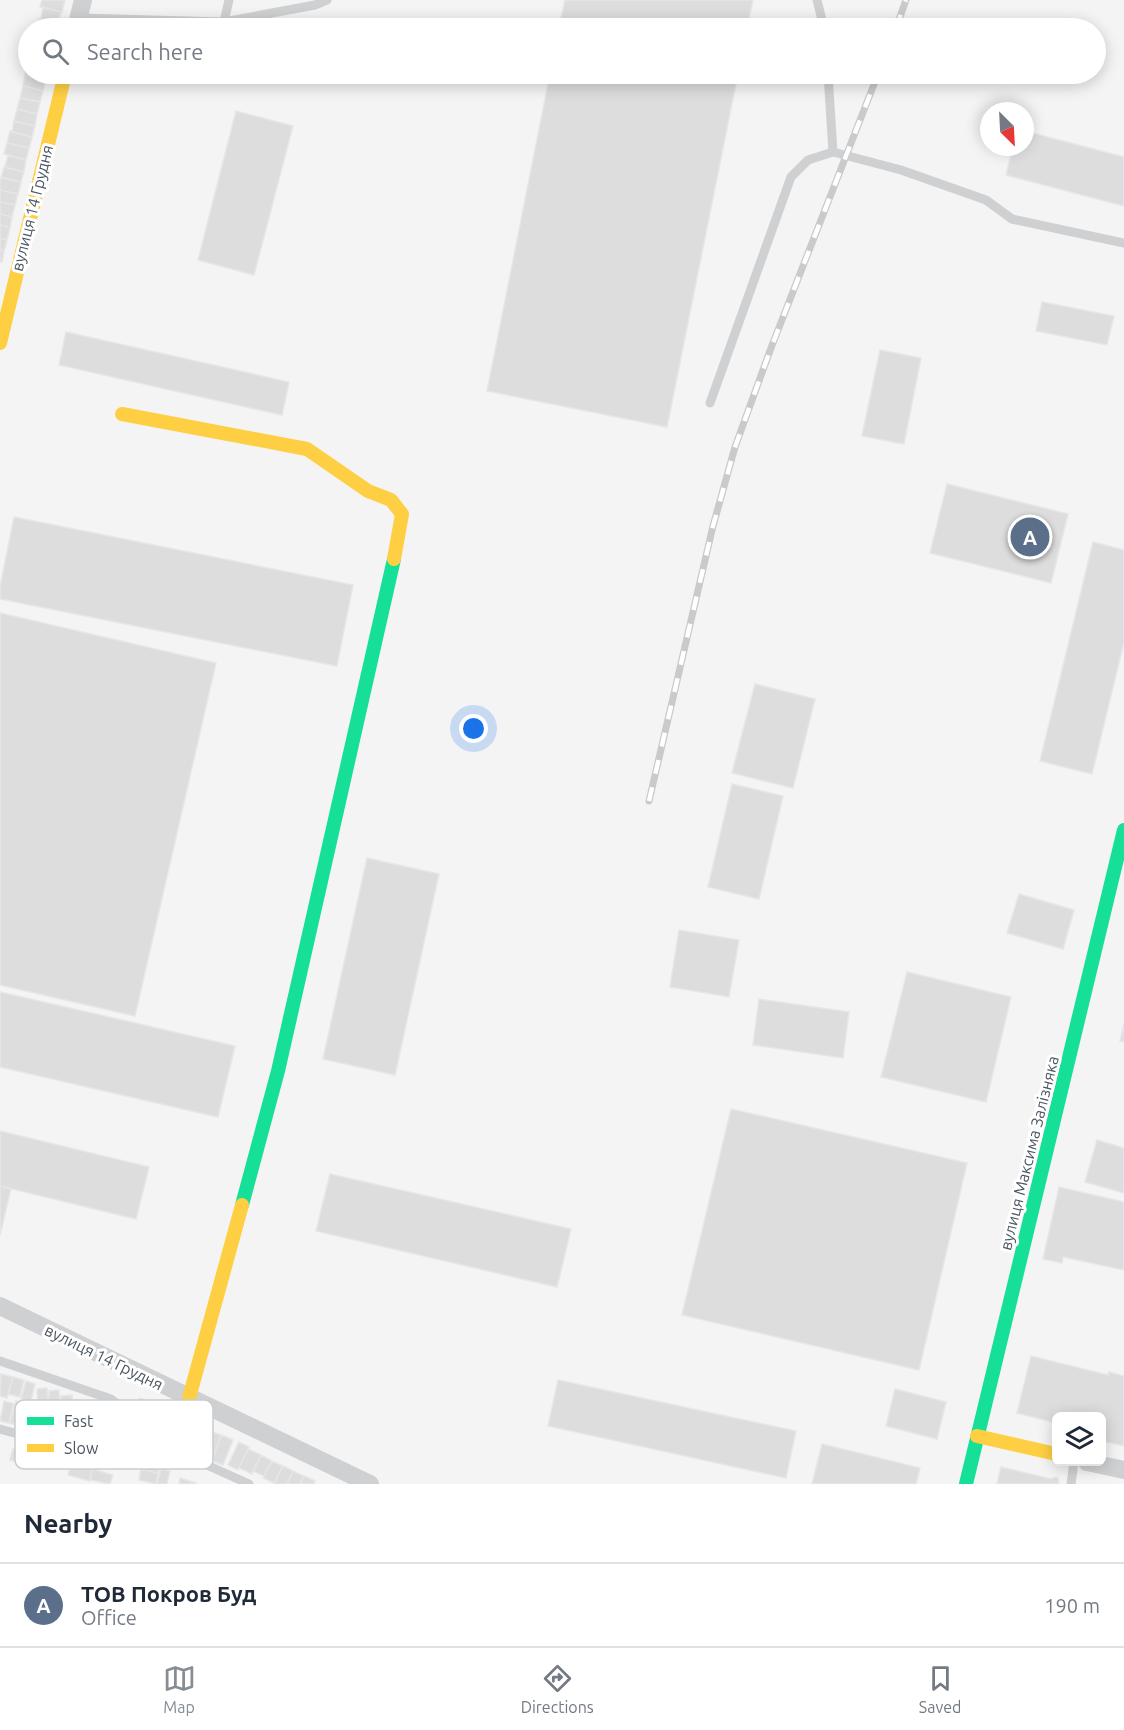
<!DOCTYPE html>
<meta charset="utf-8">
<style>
:root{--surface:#fff;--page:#f2f2f3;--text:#1f2937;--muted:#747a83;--line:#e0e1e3;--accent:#868d94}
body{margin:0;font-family:Ubuntu,sans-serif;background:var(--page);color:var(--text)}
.controls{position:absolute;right:18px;bottom:18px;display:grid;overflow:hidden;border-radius:9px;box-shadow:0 3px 15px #0003}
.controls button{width:54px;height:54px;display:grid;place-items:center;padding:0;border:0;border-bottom:2px solid var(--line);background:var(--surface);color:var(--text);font:30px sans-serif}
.compass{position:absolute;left:980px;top:102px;width:54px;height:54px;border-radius:50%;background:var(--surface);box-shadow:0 3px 15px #0003;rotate:156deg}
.you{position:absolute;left:474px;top:729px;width:21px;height:21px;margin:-15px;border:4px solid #fff;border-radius:50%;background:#1a73e8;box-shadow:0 0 0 9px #1a73e833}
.badge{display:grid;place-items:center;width:39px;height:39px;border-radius:50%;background:var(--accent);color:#fff;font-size:20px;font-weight:700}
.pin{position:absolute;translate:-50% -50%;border:3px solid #fff;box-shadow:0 2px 6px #0006}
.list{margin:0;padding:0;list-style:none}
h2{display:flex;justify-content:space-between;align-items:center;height:78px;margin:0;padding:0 24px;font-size:26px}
h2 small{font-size:20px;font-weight:400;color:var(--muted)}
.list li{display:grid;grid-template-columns:39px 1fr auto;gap:18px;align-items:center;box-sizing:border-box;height:84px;padding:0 24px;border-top:2px solid var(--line)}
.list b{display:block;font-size:22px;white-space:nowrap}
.list p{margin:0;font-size:20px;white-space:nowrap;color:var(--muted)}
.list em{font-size:20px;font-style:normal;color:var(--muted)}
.icon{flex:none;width:33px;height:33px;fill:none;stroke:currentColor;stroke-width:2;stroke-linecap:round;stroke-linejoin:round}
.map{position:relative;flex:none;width:1124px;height:1484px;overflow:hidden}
.search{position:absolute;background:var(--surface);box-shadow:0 3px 15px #0003;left:18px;right:18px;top:18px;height:66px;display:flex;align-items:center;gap:15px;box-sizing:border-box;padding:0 21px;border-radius:33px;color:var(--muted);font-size:22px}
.sheet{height:162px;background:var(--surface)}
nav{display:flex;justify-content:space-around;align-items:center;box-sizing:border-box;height:84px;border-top:2px solid var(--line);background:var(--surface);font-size:16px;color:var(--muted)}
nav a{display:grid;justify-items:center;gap:3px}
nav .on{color:var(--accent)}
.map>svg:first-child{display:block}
</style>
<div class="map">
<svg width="1124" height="1484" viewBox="0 0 1124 1484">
<rect width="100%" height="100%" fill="#f4f4f4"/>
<path fill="#ddddde" stroke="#e5e6e7" stroke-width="1.5" d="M 42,0 L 65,0 L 62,12 L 40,7 Z
M 565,0 L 753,0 L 747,28 L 559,28 Z
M 43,7 L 61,12 L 58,23 L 41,19 Z
M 39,19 L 59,23 L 58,28 L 37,28 Z
M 28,65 L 28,74 L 47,74 L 46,80 L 25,75 Z
M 550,74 L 738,74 L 667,427 L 487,391 Z
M 25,75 L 46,80 L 43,91 L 23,86 Z
M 23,86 L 43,91 L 40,102 L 20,98 Z
M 20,98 L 40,102 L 37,114 L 17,109 Z
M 17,109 L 37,114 L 35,126 L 14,121 Z
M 236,111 L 293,126 L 254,275 L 198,260 Z
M 14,121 L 35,126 L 32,137 L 12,132 Z
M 10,131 L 32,137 L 29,148 L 7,143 Z
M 1025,131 L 1124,157 L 1124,206 L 1006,175 L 1013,147 L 1025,147 Z
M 7,143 L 29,148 L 26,160 L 4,154 Z
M 8,155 L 26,160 L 24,172 L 5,167 Z
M 4,167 L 24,172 L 21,182 L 1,178 Z
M 0,177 L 21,182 L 18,194 L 0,190 Z
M 0,190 L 18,194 L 15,205 L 0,202 Z
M 0,202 L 15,205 L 12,217 L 0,214 Z
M 0,214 L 12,217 L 10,228 L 0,225 Z
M 0,225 L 10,228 L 7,240 L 0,238 Z
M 0,238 L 7,240 L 4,251 L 0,250 Z
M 0,250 L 4,251 L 2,262 L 0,262 Z
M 1042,302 L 1114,316 L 1107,345 L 1036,331 Z
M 66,332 L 289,382 L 282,415 L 59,365 Z
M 880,350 L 921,358 L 904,444 L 862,436 Z
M 947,484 L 1068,514 L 1051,583 L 930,553 Z
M 14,517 L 353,585 L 337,666 L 0,599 L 0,587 Z
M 1093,542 L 1124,550 L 1124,642 L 1092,774 L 1040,761 Z
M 0,613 L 216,663 L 135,1016 L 0,985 Z
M 755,684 L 815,699 L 793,788 L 732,773 Z
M 732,784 L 783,796 L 759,899 L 708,887 Z
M 367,858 L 439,874 L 395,1075 L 323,1059 Z
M 1019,894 L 1074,910 L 1063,949 L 1007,933 Z
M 679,930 L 739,940 L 729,997 L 670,987 Z
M 907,972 L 1011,997 L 986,1102 L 881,1077 Z
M 0,992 L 235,1046 L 218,1117 L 0,1067 Z
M 759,999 L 849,1012 L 843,1058 L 753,1045 Z
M 1124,1024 L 1124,1042 L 1120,1041 Z
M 731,1109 L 967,1163 L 919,1370 L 682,1315 Z
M 0,1131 L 149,1167 L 136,1219 L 0,1186 Z
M 1097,1140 L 1124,1148 L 1124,1193 L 1085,1182 Z
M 330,1174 L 571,1229 L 557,1287 L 316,1231 Z
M 0,1186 L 11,1189 L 0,1235 Z
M 1059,1187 L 1124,1202 L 1124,1270 L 1063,1257 L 1062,1263 L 1043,1259 Z
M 1031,1356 L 1108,1375 L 1109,1372 L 1124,1376 L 1124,1446 L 1102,1441 L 1102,1416 L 1056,1416 L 1056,1423 L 1017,1413 Z
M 1,1374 L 13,1377 L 7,1398 L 0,1396 Z
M 13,1377 L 24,1380 L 20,1397 L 8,1394 Z
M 558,1380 L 796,1431 L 786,1478 L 548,1426 Z
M 26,1381 L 35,1384 L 31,1401 L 21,1399 Z
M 47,1388 L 48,1408 L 38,1408 L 37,1389 Z
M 895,1389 L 946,1402 L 937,1439 L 886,1426 Z
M 59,1390 L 60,1408 L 49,1408 L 49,1391 Z
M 72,1395 L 73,1412 L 62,1413 L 61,1396 Z
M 140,1398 L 159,1406 L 155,1416 L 136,1408 Z
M 4,1401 L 14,1404 L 9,1423 L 0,1421 Z
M 16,1401 L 26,1404 L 20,1426 L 10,1423 Z
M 209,1431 L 221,1435 L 212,1461 L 200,1456 Z
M 221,1435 L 233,1440 L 223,1465 L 212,1461 Z
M 239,1442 L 249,1447 L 238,1470 L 228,1465 Z
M 822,1444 L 920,1468 L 916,1484 L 812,1484 Z
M 13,1449 L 30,1454 L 27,1465 L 10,1460 Z
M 248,1449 L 261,1455 L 252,1474 L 239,1468 Z
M 30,1454 L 47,1459 L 44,1469 L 27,1464 Z
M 261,1455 L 272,1461 L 264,1476 L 253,1471 Z
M 144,1459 L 161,1462 L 158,1473 L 141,1469 Z
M 272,1461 L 283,1466 L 274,1483 L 263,1478 Z
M 71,1464 L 92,1469 L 90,1481 L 68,1475 Z
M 283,1466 L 293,1471 L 287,1484 L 274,1484 Z
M 1001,1467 L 1051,1479 L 1056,1477 L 1058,1478 L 1059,1484 L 997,1484 Z
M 92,1469 L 113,1475 L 110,1484 L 90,1480 Z
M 141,1469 L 158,1473 L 156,1484 L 139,1480 Z
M 161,1469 L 170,1471 L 167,1484 L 157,1484 Z
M 293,1471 L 304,1476 L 300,1484 L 287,1484 Z
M 304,1476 L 315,1481 L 314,1484 L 300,1484 Z
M 180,1478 L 196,1483 L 196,1484 L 179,1484 Z"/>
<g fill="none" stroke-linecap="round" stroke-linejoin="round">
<path stroke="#ced0d2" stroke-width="9" d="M 817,0 L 824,28
M 79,18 L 224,22 L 315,5 L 327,0
M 224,22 L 229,0
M 828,74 L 833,152
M 710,403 L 791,177 L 808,160 L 833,152 L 901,170 L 986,200 L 1012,219 L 1124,243
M 0,1361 L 111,1399 L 187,1456 L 249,1484
M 0,1429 L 134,1465
M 1071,1484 L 1074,1462"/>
<path stroke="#ced0d2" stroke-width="18" d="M 76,28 L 83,0
M 0,1306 L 370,1484
M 1087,1462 L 1124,1470"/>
<path stroke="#16e098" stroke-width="14" d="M 242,1205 L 278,1071 L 394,559
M 966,1484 L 1124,830"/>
<path stroke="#ffcf43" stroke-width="14" d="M 0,343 L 65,74
M 122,414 L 307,449 L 368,491 L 391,500 L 402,514 L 394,559
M 189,1398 L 242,1205
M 977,1436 L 1056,1454"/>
<g stroke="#c9cacc" stroke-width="7">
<path id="rail" d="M 896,28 L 906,0
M 649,801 L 713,526 L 735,447 L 771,348 L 878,74"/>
</g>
<use href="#rail" stroke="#fff" stroke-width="4.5" stroke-dasharray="14" stroke-linecap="butt"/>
</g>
<g text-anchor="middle" stroke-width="6" stroke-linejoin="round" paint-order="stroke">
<g font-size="16" fill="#4a5661" stroke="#fff">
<text transform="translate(32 208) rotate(-76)" y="6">вулиця 14 Грудня</text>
<text transform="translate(1029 1153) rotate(-76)" y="6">вулиця Максима Залізняка</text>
<text transform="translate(104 1357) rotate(26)" y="6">вулиця 14 Грудня</text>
</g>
</g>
<rect x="15" y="1400" width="198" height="69" rx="9" fill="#fff" stroke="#c9ccd0" stroke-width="1.5"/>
<rect x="27" y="1417" width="27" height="8" fill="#16e098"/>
<rect x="27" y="1444" width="27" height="8" fill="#ffcf43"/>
<g font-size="16" fill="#4a5661">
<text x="64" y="1427">Fast</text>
<text x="64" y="1454">Slow</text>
</g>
</svg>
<div class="controls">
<button><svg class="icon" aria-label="layers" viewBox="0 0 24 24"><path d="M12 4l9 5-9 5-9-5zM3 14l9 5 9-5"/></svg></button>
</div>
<svg class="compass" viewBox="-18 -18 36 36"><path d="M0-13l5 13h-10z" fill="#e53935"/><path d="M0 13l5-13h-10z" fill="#747a83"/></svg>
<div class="you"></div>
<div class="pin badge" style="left:1030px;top:537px;background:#5c6f8a">A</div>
<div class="search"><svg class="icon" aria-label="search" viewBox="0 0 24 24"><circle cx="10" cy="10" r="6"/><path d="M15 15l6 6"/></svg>Search here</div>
</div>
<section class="sheet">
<h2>Nearby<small></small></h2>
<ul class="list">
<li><span class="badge" style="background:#5c6f8a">A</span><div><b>ТОВ Покров Буд</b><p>Office</p></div><em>190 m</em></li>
</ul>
</section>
<nav>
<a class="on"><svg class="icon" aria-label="map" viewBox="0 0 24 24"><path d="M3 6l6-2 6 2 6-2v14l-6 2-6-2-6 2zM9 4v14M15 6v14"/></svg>Map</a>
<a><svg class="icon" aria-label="directions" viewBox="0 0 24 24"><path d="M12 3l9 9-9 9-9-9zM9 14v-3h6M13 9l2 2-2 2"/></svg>Directions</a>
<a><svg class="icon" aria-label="saved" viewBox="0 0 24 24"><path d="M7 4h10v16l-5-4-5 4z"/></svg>Saved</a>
</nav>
